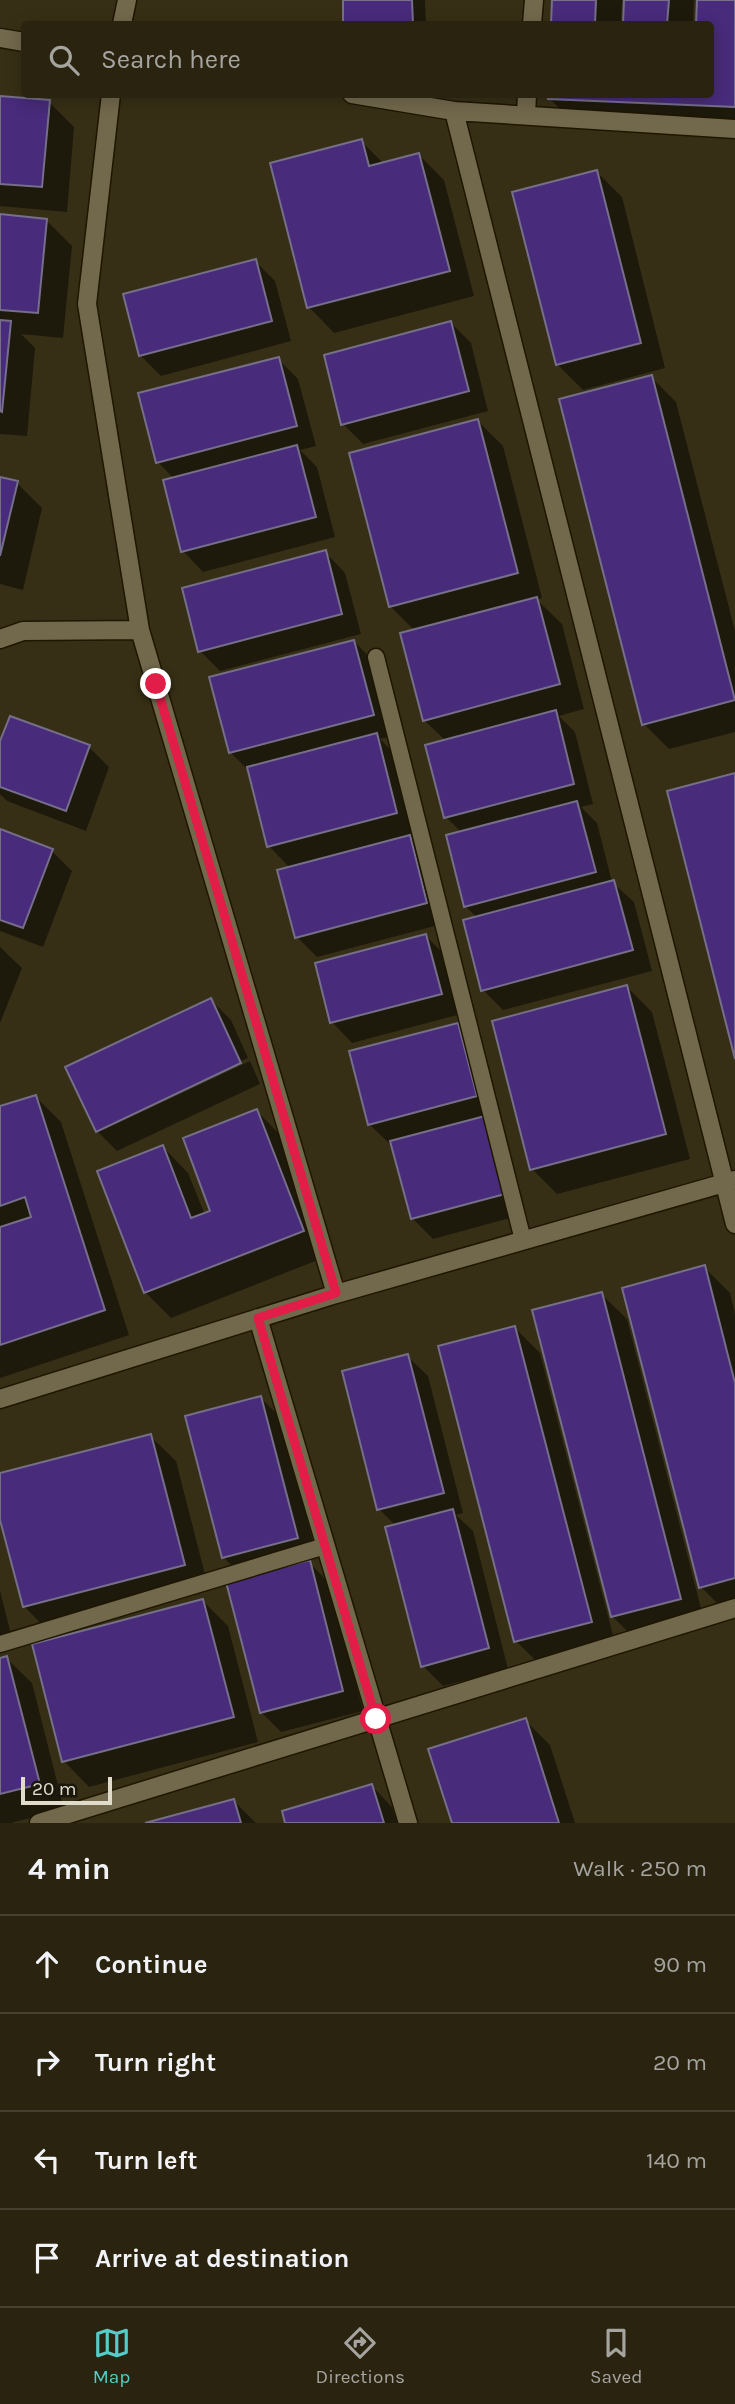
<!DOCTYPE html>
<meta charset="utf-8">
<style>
:root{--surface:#292310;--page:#312b19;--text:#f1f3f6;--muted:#a5a49f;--line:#454030;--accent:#54cdc8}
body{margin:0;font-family:Karla,sans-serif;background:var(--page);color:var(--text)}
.scale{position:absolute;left:21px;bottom:18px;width:91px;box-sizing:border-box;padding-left:7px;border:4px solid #e1dbcc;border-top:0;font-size:19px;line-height:24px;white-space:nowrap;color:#e1dbcc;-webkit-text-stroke:5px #1b170c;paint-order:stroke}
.stop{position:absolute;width:21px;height:21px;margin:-16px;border:5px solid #e11d48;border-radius:50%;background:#fff}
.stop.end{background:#e11d48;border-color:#fff;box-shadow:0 2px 7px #0008}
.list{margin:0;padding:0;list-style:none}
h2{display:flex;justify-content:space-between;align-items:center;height:91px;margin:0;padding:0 28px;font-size:30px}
h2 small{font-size:23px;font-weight:400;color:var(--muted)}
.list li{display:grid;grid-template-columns:46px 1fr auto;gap:21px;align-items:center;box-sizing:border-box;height:98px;padding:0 28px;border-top:2px solid var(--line)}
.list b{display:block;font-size:26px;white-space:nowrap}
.list em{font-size:23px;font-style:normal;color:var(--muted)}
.icon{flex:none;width:38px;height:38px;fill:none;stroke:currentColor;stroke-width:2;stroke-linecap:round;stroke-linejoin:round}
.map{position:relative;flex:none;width:735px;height:1823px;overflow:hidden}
.search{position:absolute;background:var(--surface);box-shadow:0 4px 18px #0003;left:21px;right:21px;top:21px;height:77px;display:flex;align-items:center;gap:18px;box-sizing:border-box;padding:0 24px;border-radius:7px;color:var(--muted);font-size:26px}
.sheet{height:483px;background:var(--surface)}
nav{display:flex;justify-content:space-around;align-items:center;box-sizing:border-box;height:98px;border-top:2px solid var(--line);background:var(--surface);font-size:19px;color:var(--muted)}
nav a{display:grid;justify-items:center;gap:4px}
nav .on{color:var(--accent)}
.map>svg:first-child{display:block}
</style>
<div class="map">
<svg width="735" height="1823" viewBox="0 0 735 1823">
<rect width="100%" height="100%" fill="#372f15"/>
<path fill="#0007" d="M 345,0 L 425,0 L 426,24 L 345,24 Z
M 554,0 L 622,0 L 621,24 L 553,24 Z
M 626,0 L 694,0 L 693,24 L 625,24 Z
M 699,0 L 735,0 L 735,131 L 575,124 L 549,98 L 710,94 L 710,24 L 698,24 Z
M 0,97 L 49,102 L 74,127 L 67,212 L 0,206 Z
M 361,141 L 384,164 L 419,155 L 444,180 L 474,296 L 334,333 L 309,307 Z
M 597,172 L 622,197 L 665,368 L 583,390 L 558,365 L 514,193 Z
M 0,216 L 46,220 L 72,246 L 63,338 L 21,334 L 35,348 L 27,436 L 0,434 Z
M 255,261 L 275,281 L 291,341 L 161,376 L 140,355 Z
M 451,323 L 471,343 L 488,411 L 363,444 L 343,424 Z
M 278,359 L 298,379 L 316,446 L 300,450 L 317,467 L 335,537 L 203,572 L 183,551 L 174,479 L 158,462 Z
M 651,377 L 676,402 L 735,631 L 735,732 L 669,749 L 644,724 Z
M 478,421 L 503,446 L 542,598 L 537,600 L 562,624 L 584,709 L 559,716 L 575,732 L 593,804 L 581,807 L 597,823 L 612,882 L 634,902 L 652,971 L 503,1010 L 483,990 L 478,918 L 465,906 L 462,833 L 446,817 L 446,741 L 424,720 L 415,631 L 390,606 Z
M 0,479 L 17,483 L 42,508 L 23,590 L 0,584 Z
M 325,552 L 345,573 L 361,634 L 220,671 L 200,651 Z
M 354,641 L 374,662 L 393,736 L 380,739 L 396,755 L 416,833 L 407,835 L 430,857 L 446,923 L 317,957 L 297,937 L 290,868 L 269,846 L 249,771 L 231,753 L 212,679 Z
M 0,746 L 89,747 L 109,767 L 86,831 L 7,801 L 0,794 Z
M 0,831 L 52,851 L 72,871 L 43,947 L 0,931 Z
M 426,936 L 446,956 L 461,1014 L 352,1043 L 332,1022 Z
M 0,947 L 22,968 L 0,1023 Z
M 627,987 L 652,1012 L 690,1159 L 557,1194 L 532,1169 Z
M 211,1000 L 231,1020 L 248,1058 L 103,1126 L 103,1130 L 250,1061 L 260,1084 L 117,1151 L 97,1131 Z
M 457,1025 L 478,1045 L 525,1214 L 433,1239 L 412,1218 L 393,1144 L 390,1144 L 369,1124 Z
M 36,1097 L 61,1122 L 129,1335 L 0,1378 L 0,1108 Z
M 257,1111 L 282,1137 L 328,1256 L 171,1318 L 145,1292 L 163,1147 L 188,1173 L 205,1215 L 213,1212 Z
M 704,1267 L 730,1293 L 735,1314 L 735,1610 L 726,1612 L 701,1587 Z
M 601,1294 L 627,1319 L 705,1624 L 637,1641 L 612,1616 Z
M 515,1328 L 540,1353 L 616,1647 L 541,1666 L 516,1641 Z
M 407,1356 L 428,1376 L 463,1513 L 456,1515 L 473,1531 L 508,1669 L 443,1686 L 423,1666 L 396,1526 L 379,1509 Z
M 261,1398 L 281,1418 L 317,1558 L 307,1560 L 329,1583 L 363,1711 L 281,1732 L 261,1712 L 245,1579 L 223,1557 Z
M 150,1436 L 176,1461 L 209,1590 L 49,1632 L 24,1606 L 0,1513 L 0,1475 Z
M 0,1591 L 13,1642 L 0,1645 Z
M 203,1601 L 228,1626 L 258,1742 L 89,1787 L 64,1761 Z
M 6,1658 L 32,1683 L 64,1809 L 11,1823 L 0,1823 L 0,1660 Z
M 525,1720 L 550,1745 L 575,1823 L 454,1823 Z
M 372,1786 L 392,1807 L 397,1823 L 287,1823 Z
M 234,1801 L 256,1823 L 152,1823 Z"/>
<path fill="#482b7b" stroke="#756f8a" stroke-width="2" d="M 343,0 L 412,0 L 413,24 L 343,24 Z
M 552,0 L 596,0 L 595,24 L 551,24 Z
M 624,0 L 669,0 L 667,24 L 623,24 Z
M 697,0 L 735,0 L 735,107 L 548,99 L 548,94 L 710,94 L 710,24 L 696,24 Z
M 0,96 L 50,100 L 42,187 L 0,184 Z
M 362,139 L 369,166 L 419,153 L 450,271 L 307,308 L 270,163 Z
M 597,170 L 641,343 L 556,365 L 512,192 Z
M 0,214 L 47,219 L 38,313 L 0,310 Z
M 256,259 L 272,321 L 139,356 L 123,294 Z
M 0,320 L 11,321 L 2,412 L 0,411 Z
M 451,321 L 469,391 L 341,425 L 324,355 Z
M 279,357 L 297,426 L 156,463 L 138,393 Z
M 652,375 L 735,700 L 642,725 L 559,399 Z
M 478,419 L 518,573 L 389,607 L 349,453 Z
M 297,445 L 316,517 L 181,552 L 163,480 Z
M 0,477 L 18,481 L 0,556 Z
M 326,550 L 342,614 L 198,652 L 182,588 Z
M 537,597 L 560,684 L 423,721 L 400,633 Z
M 354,640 L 374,715 L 229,753 L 209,677 Z
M 556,710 L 574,784 L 444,818 L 425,745 Z
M 10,716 L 90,745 L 66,811 L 0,787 L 0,741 Z
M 377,733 L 397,813 L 267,847 L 247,767 Z
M 735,773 L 735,1059 L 667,791 Z
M 577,801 L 596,872 L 464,907 L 446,835 Z
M 0,829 L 53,849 L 23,928 L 0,920 Z
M 410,835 L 427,903 L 295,938 L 277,870 Z
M 614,880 L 633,950 L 481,991 L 463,920 Z
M 426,934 L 442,994 L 330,1023 L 315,963 Z
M 627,985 L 666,1134 L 530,1170 L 492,1021 Z
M 211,998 L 241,1063 L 96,1132 L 65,1067 Z
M 458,1023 L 477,1096 L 368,1125 L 349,1051 Z
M 36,1095 L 105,1310 L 0,1345 L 0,1227 L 31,1217 L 25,1197 L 0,1206 L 0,1106 Z
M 257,1109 L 304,1231 L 144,1293 L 97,1171 L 163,1145 L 191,1218 L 210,1211 L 183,1138 Z
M 485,1116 L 505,1194 L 411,1219 L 390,1141 Z
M 705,1265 L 735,1383 L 735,1578 L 699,1588 L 622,1288 Z
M 602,1292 L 681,1599 L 611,1617 L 532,1310 Z
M 515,1326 L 592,1622 L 514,1642 L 438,1346 Z
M 408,1354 L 444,1493 L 377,1510 L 342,1371 Z
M 261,1396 L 298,1538 L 222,1558 L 185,1416 Z
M 151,1434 L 185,1565 L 23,1607 L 0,1520 L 0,1473 Z
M 453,1509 L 489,1648 L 421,1667 L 385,1527 Z
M 310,1560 L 343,1691 L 260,1713 L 226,1582 Z
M 203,1599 L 234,1717 L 62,1762 L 32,1644 Z
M 7,1656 L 40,1784 L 0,1794 L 0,1658 Z
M 526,1718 L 559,1823 L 452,1823 L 428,1749 Z
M 372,1784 L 384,1823 L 285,1823 L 282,1811 Z
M 234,1799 L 241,1823 L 145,1823 Z"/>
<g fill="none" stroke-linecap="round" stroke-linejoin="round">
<g stroke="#1f1600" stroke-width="19">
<path id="service" d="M 376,657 L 523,1240
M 0,1644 L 325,1546"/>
</g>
<g stroke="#1f1600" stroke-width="21">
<path id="minor" d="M 122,24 L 127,0
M 532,24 L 534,0
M 0,38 L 24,42
M 111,94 L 87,304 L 140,630 L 336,1294
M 352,94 L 454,111 L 735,1224
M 454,111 L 735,129
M 526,115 L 527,94
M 0,639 L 23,631 L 140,630
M 258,1318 L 408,1823
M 0,1399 L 336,1294 L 735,1180
M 39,1823 L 735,1608"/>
</g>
<use href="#service" stroke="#72694d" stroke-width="16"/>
<use href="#minor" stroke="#72694d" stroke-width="18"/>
</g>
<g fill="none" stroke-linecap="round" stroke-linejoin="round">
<path stroke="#e11d48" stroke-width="9" d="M 156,684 L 336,1293 L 258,1318 L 376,1719"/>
</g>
</svg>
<div class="scale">20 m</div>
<div class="stop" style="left:376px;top:1719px"></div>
<div class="stop end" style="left:156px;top:684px"></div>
<div class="search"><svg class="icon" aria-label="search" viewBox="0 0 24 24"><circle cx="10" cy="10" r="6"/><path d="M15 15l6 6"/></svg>Search here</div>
</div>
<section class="sheet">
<h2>4 min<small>Walk · 250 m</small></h2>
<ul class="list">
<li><svg class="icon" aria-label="ahead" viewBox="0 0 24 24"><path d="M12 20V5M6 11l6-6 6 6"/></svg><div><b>Continue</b></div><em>90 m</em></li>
<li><svg class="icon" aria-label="right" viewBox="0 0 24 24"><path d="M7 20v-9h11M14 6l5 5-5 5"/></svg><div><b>Turn right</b></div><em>20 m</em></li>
<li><svg class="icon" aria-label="left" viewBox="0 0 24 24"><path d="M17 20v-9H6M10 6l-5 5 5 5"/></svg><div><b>Turn left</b></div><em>140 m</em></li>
<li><svg class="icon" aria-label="arrive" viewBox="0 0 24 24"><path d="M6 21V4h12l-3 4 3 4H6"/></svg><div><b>Arrive at destination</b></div></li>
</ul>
</section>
<nav>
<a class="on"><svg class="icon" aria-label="map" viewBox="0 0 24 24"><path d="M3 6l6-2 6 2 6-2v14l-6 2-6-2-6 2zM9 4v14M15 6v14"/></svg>Map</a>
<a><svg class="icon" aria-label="directions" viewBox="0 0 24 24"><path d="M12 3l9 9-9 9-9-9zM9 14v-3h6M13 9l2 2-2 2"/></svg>Directions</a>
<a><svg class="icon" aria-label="saved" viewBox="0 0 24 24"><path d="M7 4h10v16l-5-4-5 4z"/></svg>Saved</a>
</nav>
